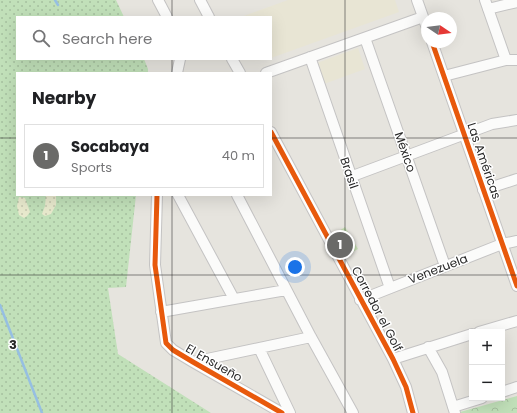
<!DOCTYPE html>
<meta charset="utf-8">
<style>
:root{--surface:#fff;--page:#f2f2f2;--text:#202124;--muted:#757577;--line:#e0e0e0;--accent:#6a6a68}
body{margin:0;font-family:Poppins,sans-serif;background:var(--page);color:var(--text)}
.controls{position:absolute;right:12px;bottom:12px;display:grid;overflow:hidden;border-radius:0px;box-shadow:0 4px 16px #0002}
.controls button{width:36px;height:36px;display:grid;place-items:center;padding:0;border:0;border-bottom:1px solid var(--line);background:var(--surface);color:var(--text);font:20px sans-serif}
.compass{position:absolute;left:421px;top:12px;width:36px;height:36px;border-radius:50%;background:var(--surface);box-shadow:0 4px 16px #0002;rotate:103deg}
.you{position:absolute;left:295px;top:267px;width:14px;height:14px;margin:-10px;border:3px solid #fff;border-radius:50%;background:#1a73e8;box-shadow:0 0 0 6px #1a73e833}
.badge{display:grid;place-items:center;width:26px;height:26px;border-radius:50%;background:var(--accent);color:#fff;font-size:13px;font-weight:700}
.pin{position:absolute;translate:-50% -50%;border:2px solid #fff;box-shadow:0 1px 4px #0006}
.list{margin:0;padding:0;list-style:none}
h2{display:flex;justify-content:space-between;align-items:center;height:52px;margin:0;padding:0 16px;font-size:17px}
h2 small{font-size:13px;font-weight:400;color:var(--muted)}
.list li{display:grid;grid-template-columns:26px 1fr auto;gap:12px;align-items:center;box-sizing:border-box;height:64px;margin:0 8px 8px;padding:0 8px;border:1px solid var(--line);border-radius:0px}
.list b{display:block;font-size:15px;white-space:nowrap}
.list p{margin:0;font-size:13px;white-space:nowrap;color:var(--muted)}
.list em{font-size:13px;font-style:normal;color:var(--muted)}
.icon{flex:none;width:22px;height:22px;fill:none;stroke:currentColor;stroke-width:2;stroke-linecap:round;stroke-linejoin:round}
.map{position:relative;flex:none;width:517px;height:413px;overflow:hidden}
.search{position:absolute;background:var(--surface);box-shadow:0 4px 16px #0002;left:16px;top:16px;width:256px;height:44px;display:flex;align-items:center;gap:10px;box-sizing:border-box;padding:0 14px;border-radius:0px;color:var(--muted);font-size:15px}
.panel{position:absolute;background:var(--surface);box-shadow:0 4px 16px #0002;left:16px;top:72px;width:256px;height:124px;border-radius:0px}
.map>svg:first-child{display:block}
</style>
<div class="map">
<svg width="517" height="413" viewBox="0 0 517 413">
<defs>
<pattern id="grass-dots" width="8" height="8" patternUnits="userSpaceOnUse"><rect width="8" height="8" fill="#c1e0b9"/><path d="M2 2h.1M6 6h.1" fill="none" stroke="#a6c09f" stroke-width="1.8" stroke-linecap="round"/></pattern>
<pattern id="sand-dots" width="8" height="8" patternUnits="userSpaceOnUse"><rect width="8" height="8" fill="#e8e9cd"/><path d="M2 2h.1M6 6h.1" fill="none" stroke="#c7c8b0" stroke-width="1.8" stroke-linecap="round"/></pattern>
<pattern id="park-crowns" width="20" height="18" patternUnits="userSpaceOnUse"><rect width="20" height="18" fill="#c1e0b9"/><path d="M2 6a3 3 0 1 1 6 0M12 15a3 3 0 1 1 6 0" fill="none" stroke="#a6c09f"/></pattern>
</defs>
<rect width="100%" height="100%" fill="#e6e4de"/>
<path fill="#e8e5d4" d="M 288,0 L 395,0 L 399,12 L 271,58 L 271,17 L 241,17 Z
M 358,48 L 365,69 L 324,84 L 317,63 Z"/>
<path fill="url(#grass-dots)" d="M 0,0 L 116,0 L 124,17 L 17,17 L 17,59 L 144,59 L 148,69 L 148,73 L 17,73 L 17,195 L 136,195 L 126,287 L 108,288 L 118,354 L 211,413 L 0,413 Z"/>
<path fill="url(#sand-dots)" d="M 46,195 L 56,195 L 56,205 L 51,214 L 45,216 L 42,214 L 45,206 Z
M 19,197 L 25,198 L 30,212 L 27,216 L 24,218 L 19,215 L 17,206 Z"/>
<path fill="url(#park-crowns)" d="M 517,396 L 517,413 L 460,413 L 460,412 Z"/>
<path fill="#cae3b7" d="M 345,227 L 358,249 L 345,256 L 333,235 Z"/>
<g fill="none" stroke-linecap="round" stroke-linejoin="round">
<path stroke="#96bfe2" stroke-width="2.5" d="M 55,0 L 58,5
M 0,305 L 42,413"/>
<g stroke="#c4c3c3" stroke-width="12">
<path id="minor" d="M 158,0 L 167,17
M 200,0 L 209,17
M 417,0 L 427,28
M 485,0 L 506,60
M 488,9 L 517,2
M 365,38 L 445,266
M 432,42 L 517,286
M 310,57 L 390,288
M 232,59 L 240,73
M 177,73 L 180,59
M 266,73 L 423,17
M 444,76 L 506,60 L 517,60
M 271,132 L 393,359 L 406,387 L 413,413
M 350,177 L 492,124 L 517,120
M 483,190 L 517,179
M 157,195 L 155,265 L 166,343 L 173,350 L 193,362 L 282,413
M 178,195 L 234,299
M 237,195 L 311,337 L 353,413
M 360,300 L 502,244 L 517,241
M 161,312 L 286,290
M 479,332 L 517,321
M 428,347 L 442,372 L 455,413
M 259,348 L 290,413
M 393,359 L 472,334
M 193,362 L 311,337
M 502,392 L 517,387
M 453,407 L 482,398"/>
</g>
<use href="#minor" stroke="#fbfbfa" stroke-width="10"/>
<g stroke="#fff" stroke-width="8">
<path id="cycleway" d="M 432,42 L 517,286
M 271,132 L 393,359 L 406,387 L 413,413
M 157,195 L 155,265 L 166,343 L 173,350 L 193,362 L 282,413"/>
</g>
<use href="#cycleway" stroke="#e8590c" stroke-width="5"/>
</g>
<path fill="none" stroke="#282828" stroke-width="1" stroke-opacity="0.55" d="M 172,0 L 172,17M 345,0 L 345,413M 172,59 L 172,73M 0,138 L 17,138M 271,138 L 517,138M 172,195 L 172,413M 0,275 L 517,275"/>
<g text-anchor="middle" stroke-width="3" stroke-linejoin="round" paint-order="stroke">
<g font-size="12" fill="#282828" stroke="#fff">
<text transform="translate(405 152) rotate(71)" y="4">México</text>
<text transform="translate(484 161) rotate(71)" y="4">Las Américas</text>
<text transform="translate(349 173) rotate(71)" y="4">Brasil</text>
<text transform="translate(438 269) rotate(-21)" y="4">Venezuela</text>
<text transform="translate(377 309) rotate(62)" y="4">Corredor el Golf</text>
<text transform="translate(214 363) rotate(30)" y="4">El Ensueño</text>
</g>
</g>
<g font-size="13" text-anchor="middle" font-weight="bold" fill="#282828" stroke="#fff" stroke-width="3" stroke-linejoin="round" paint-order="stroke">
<text x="13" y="349">3</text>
</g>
</svg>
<div class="controls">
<button>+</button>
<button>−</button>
</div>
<svg class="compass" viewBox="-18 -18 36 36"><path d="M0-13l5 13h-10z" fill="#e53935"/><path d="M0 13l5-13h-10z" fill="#757577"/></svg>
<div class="you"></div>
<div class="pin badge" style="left:340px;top:245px">1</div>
<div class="search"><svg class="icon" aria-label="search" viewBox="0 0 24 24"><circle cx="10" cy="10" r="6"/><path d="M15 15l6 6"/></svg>Search here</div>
<section class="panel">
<h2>Nearby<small></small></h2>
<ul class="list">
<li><span class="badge">1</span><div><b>Socabaya</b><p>Sports</p></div><em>40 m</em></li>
</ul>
</section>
</div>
